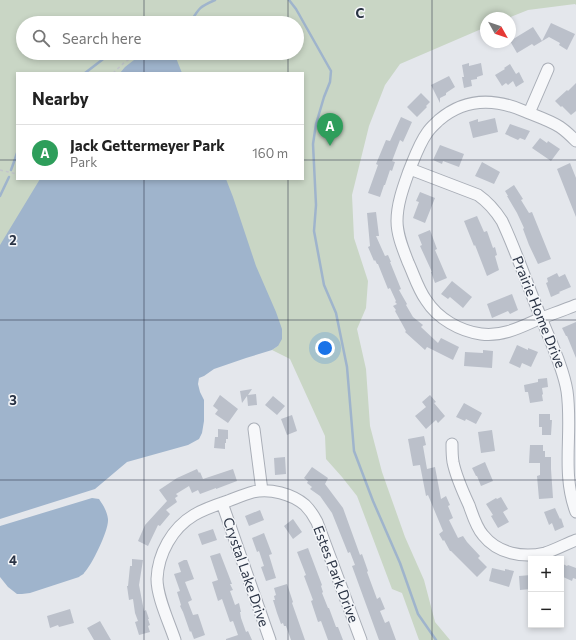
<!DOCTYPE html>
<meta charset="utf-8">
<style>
:root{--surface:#fff;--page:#f6f6f6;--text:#222;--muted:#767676;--line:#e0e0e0;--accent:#b45309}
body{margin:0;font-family:Commissioner,sans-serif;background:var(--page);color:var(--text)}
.controls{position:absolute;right:12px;bottom:12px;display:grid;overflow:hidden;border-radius:0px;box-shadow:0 2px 6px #0003}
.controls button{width:36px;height:36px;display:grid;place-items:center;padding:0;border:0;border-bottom:1px solid var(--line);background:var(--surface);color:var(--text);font:20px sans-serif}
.compass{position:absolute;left:480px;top:12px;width:36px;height:36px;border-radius:50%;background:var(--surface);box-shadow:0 2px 6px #0003;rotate:130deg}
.you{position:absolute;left:325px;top:348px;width:14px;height:14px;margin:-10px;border:3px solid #fff;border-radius:50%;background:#1a73e8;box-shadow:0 0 0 6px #1a73e833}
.badge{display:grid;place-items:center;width:26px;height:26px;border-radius:50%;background:var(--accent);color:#fff;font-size:13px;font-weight:700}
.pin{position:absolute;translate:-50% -33px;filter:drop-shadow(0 1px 2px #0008)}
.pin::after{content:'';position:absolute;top:21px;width:14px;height:12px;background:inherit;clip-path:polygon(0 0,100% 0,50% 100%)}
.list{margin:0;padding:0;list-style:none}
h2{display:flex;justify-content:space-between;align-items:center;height:52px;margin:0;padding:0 16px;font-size:17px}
h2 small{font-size:13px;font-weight:400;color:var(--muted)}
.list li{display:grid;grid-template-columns:26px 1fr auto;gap:12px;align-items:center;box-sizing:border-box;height:56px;padding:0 16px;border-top:1px solid var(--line)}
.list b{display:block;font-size:15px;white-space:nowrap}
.list p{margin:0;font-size:13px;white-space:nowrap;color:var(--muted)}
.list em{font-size:13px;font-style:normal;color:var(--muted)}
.icon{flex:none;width:22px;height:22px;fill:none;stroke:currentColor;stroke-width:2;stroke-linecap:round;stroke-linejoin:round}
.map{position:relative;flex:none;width:576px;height:640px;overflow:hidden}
.search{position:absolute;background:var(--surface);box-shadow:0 2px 6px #0003;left:16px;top:16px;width:288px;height:44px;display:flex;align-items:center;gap:10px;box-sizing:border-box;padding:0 14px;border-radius:22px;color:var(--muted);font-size:15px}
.panel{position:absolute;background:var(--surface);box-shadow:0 2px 6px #0003;left:16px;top:72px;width:288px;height:108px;border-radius:0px}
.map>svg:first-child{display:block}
</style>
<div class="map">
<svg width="576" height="640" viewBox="0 0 576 640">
<rect width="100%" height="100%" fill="#e4e7ec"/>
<path fill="#c9d6c5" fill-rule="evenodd" d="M 0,0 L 576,0 L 576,5 L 575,4 L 528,10 L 508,18 L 486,18 L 486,27 L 400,64 L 385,85 L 369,126 L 352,195 L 354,238 L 368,281 L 366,308 L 357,329 L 366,369 L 370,426 L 382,472 L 405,537 L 424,580 L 435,622 L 450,640 L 419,640 L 402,593 L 392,589 L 357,496 L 342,477 L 326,459 L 325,436 L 290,359 L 272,350 L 278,346 L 203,179 L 303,179 L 303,73 L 17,73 L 17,179 L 55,179 L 0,272 ZM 23,23 L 297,23 L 297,53 L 23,53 Z"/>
<path fill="#9fb4cc" d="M 143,53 L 174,53 L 182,73 L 120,73 L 125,67 Z
M 40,179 L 226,179 L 233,197 L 256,266 L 276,312 L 282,329 L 282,339 L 278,346 L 272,350 L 246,358 L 214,369 L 204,376 L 199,378 L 198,384 L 200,392 L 204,400 L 204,421 L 202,433 L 199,439 L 188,445 L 127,462 L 95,489 L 0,519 L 0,245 Z
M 92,498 L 99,499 C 103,505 107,511 108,519 C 109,530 92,565 84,573 C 84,574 80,576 79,577 L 30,593 L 22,594 L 17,594 L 8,587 L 0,577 L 0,526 Z"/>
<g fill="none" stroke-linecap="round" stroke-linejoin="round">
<path stroke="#9fb4cc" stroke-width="2.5" d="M 289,0 L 296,9 L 331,71 L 330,82 L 324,97 L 316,124 L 313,144 L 316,205 L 314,231 L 324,285 L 336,313 L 347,367 L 354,451 L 373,501 L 400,563 L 418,614 L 436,640
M 190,23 C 199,8 199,7 215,0
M 85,73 L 111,53
M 11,170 L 15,159 L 17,153
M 0,196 L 9,177"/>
</g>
<path fill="#bbc0ca" d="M 551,23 L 575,34 L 567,50 L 559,45 L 560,43 L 549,37 L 534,46 L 532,44 L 517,53 L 510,41 L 533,27 L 542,41 Z
M 469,63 L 469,66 L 481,63 L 483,75 L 477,77 L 477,79 L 471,80 L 472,86 L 464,88 L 462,77 L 464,77 L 462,65 Z
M 510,64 L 516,74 L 519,72 L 524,82 L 516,87 L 513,81 L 508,85 L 506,83 L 502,86 L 495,75 L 505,69 L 504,68 Z
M 449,76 L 455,87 L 446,93 L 446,95 L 440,98 L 440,103 L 431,85 Z
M 576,83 L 576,111 L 571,115 L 562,106 L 561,107 L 555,101 L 567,90 L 568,91 Z
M 421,93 L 430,102 L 426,106 L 427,107 L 417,117 L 407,107 Z
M 401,117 L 412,122 L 403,142 L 400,140 L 392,161 L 395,162 L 392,171 L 390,170 L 385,185 L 384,185 L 380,197 L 368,193 L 378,165 L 376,164 L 386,140 L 390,141 Z
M 495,118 L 498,132 L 473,138 L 469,122 L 478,119 L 478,122 Z
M 510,124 L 530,131 L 525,140 L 520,138 L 518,140 L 505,134 Z
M 540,138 L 547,143 L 548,141 L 560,149 L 551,161 L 532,148 Z
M 440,145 L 464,154 L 459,167 L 443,161 L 442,164 L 433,160 Z
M 482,162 L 500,172 L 494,184 L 475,176 Z
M 570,163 L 576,178 L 576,217 L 568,197 L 557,169 Z
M 514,185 L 523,199 L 521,200 L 529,213 L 532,212 L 551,259 L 538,264 L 529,245 L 523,229 L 524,228 L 517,213 L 507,196 L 508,196 L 505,191 Z
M 420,192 L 435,198 L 425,223 L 413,218 L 419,202 L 416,201 Z
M 376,212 L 379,236 L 376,236 L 385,256 L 388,255 L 391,262 L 390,262 L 401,289 L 399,290 L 407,304 L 406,305 L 413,317 L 423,325 L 421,327 L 438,343 L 441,338 L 459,347 L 453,360 L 427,347 L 425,350 L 405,332 L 406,331 L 395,311 L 396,310 L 393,306 L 397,304 L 395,302 L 396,301 L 390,288 L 388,289 L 378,264 L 377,264 L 375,260 L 374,261 L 368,247 L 370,246 L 367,213 Z
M 477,216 L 484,232 L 487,231 L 493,248 L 495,247 L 497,255 L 495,256 L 499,270 L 487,276 L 475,245 L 474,246 L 464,221 Z
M 430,230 L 437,249 L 435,250 L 447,278 L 435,283 L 431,272 L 432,272 L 420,246 L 422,245 L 418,235 Z
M 557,273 L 559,277 L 565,274 L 571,287 L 559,292 L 560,293 L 551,297 L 546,283 L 548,282 L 547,278 Z
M 452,281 L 472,297 L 463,308 L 450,297 L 448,299 L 441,294 Z
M 512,294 L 518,310 L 510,314 L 508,311 L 492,318 L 487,304 Z
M 576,322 L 576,358 L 567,336 L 566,336 L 562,328 Z
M 517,345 L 528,350 L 528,348 L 538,352 L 531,367 L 522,363 L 520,368 L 509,363 Z
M 483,350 L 493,351 L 492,368 L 464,366 L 465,352 L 483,353 Z
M 547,378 L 548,387 L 542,388 L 543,394 L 542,395 L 543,401 L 530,403 L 528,392 L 525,392 L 524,385 L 538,382 L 538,379 Z
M 252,389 L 248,395 L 256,394 L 257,405 L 248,406 L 247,396 L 242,403 L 240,391 Z
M 220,395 L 238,409 L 228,423 L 215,414 L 218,410 L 213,406 Z
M 430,395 L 436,402 L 434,403 L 445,416 L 438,423 L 436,420 L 426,429 L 415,416 L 426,407 L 422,402 Z
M 273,396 L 285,406 L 277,415 L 265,405 Z
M 464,403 L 482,413 L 476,424 L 466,419 L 465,421 L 456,417 Z
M 539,414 L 550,414 L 550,420 L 552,420 L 551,435 L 542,435 L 542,427 L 539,427 Z
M 292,415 L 297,431 L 287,435 L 281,419 Z
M 218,429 L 228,430 L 228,439 L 226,439 L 226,443 L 225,443 L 225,449 L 214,448 L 215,437 L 218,437 Z
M 492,430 L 495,451 L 481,453 L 478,432 Z
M 424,436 L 426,445 L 423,446 L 427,469 L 435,467 L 441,499 L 446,496 L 450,505 L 448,506 L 453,518 L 449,520 L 458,538 L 463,536 L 467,542 L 480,556 L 478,558 L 487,567 L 477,577 L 451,551 L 450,551 L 444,540 L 443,541 L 439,534 L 443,531 L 428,495 L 426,496 L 420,465 L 413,466 L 408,439 Z
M 530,445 L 543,445 L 543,451 L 545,451 L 545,457 L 551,457 L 551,469 L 553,498 L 539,499 L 537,476 L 540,475 L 540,463 L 529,463 Z
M 285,457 L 286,474 L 275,475 L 274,458 Z
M 485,462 L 493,481 L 481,486 L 477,476 L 476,476 L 472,468 Z
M 312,467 L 328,478 L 325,484 L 343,508 L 360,555 L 362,554 L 368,571 L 367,572 L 377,599 L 380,597 L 385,609 L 380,611 L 385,623 L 389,621 L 396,640 L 379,640 L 352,566 L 355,565 L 350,552 L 348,553 L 332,513 L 320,496 L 310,489 L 312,487 L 307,483 L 308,481 L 304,478 Z
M 197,469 L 199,473 L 200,472 L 203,479 L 233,469 L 237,481 L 216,489 L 216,488 L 200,494 L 198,490 L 192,493 L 189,486 L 176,494 L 178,496 L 175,498 L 177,502 L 166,510 L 170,514 L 160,526 L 158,525 L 148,546 L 138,541 L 145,525 L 167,501 L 159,490 L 177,478 Z
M 501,497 L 508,509 L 503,512 L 509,522 L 498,528 L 491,516 L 493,515 L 486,504 L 496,498 L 497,499 Z
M 555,508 L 560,519 L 561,518 L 564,527 L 555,531 L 552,523 L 549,525 L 544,512 Z
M 260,510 L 264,520 L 249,526 L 245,516 Z
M 293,519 L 302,532 L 293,539 L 284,526 Z
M 213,529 L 217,540 L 202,545 L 198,534 Z
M 264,533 L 272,554 L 269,555 L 276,578 L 266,581 L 261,567 L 264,566 L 259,551 L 257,552 L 252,538 Z
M 308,548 L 322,585 L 321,586 L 323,592 L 322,593 L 328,608 L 329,608 L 336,627 L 338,627 L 343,640 L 328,640 L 321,621 L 318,622 L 311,601 L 313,600 L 304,576 L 306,575 L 297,552 Z
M 220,553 L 232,584 L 230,584 L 233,590 L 230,591 L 235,605 L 239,603 L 241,612 L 240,612 L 241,618 L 246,632 L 248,631 L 252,640 L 226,640 L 226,639 L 238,635 L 233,621 L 230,622 L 222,599 L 218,601 L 212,582 L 218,580 L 210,556 Z
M 132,559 L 143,560 L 139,585 L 144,611 L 146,610 L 149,619 L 148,619 L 150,625 L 148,626 L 150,632 L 139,635 L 135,622 L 138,621 L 135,613 L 133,599 L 129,600 L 127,586 L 128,586 L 130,566 L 132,566 Z
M 184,560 L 187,560 L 194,579 L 185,582 L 192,600 L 188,602 L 193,615 L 198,614 L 205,635 L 194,639 L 191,631 L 190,632 L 183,612 L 180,606 L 181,605 L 177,592 L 180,591 L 174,574 L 181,572 L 178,563 Z
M 561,563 L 567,566 L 568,565 L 576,568 L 576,579 L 573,578 L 572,581 L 561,576 Z
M 492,568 L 505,571 L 505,569 L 514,571 L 509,587 L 489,581 Z
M 531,575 L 531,589 L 520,590 L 519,576 Z
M 287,584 L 293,602 L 292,603 L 305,640 L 291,640 L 286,626 L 284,626 L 283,623 L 281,624 L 277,613 L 273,600 L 275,600 L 274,596 L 276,595 L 274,588 Z
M 70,609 L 74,623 L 59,627 L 58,625 L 50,628 L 47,616 Z
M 100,621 L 111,640 L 94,640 L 87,628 Z"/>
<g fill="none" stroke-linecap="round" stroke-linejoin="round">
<g stroke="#a9aeb7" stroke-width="13">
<path id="minor" d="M 529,113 L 548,69
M 576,141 C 571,136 566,131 560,127 C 549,120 536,116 524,111 C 494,98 465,98 439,120 C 435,124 430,128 427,133 C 419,144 414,159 409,171 C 403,188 397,204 397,221 C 397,235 403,249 408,262 C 414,275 418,289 426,300 C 438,319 460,331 481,334 C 502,337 521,327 539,319 C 552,314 564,310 576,305
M 410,169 L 478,195 C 488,202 495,210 502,221 C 517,253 528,287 542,320 C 551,343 563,367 567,391 C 573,432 561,473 576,512
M 254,429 L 262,491
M 452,444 C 452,450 452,456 453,462 C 456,477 463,492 469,505 C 473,516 476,527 483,535 C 498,554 523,558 545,553 C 555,550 566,544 576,540
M 222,503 L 270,640
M 175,640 C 169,622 157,597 157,579 C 158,554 172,528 194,515 C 204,509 216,505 228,501 C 236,498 245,494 253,492 C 270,488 292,494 305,505 C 310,510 314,516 317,522 L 361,640"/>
</g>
<path stroke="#c2c5cb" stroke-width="1.5" stroke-dasharray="3 3" stroke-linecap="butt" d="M 113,73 L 125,62 L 138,53
M 0,170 L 17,174"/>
<use href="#minor" stroke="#f7f8fa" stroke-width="11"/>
</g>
<path fill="none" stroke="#2b3445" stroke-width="1" stroke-opacity="0.55" d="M 144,0 L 144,23M 288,0 L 288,23M 432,0 L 432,640M 144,53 L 144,73M 288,53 L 288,73M 0,160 L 17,160M 303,160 L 576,160M 144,179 L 144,640M 288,179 L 288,640M 0,320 L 576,320M 0,480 L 576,480"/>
<g text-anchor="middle" stroke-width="3" stroke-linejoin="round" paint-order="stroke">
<g font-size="14" fill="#2b3445" stroke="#f4f6f9">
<text transform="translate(539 312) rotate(68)" y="5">Prairie Home Drive</text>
<text transform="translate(246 572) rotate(71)" y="5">Crystal Lake Drive</text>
<text transform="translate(336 574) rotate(69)" y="5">Estes Park Drive</text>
</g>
</g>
<g font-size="13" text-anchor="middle" font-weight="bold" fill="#2b3445" stroke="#f4f6f9" stroke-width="3" stroke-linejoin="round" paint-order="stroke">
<text x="360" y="18">C</text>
<text x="13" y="245">2</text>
<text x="13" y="405">3</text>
<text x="13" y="565">4</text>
</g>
</svg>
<div class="controls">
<button>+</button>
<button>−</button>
</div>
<svg class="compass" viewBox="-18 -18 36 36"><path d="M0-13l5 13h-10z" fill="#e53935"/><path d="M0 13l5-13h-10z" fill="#767676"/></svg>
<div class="you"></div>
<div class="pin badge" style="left:330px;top:146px;background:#2e9e5b">A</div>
<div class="search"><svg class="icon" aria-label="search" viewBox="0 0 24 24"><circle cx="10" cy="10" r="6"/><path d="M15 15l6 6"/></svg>Search here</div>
<section class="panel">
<h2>Nearby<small></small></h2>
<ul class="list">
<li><span class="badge" style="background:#2e9e5b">A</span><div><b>Jack Gettermeyer Park</b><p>Park</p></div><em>160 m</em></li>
</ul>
</section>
</div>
